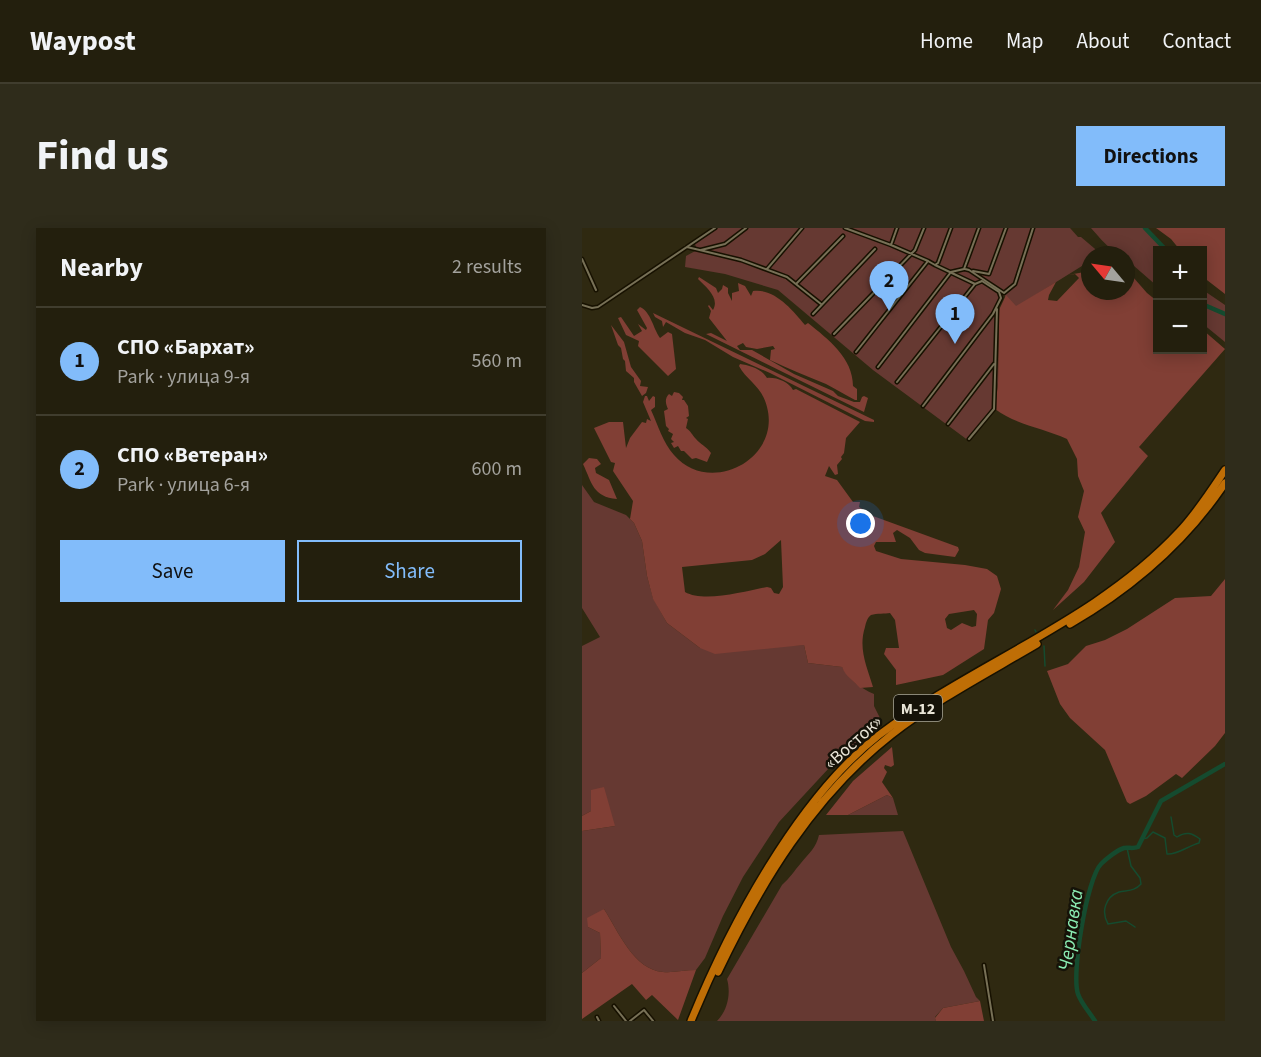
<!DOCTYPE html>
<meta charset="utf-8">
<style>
:root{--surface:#231f0d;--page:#2f2c1b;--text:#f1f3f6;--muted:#a3a29d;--line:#403d2e;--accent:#82bcfa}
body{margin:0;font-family:"Source Sans 3",sans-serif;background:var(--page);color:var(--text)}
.controls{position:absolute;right:18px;top:18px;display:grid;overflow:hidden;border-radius:0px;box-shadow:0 3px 15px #0003}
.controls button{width:54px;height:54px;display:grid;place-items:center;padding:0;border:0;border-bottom:2px solid var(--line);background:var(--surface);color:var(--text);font:30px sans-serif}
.compass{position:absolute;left:499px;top:18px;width:54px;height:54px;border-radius:50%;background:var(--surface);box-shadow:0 3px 15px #0003;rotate:299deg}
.you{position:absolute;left:279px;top:296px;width:21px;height:21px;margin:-15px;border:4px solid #fff;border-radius:50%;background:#1a73e8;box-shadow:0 0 0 9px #1a73e833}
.badge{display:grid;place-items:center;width:39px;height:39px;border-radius:50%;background:var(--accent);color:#111;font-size:20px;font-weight:700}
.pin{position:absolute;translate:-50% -50px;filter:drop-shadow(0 2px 3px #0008)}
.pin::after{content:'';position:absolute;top:32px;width:21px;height:18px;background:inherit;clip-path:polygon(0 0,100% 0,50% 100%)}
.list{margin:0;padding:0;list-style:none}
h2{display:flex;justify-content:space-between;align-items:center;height:78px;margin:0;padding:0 24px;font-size:26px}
h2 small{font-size:20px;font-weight:400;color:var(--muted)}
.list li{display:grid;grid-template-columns:39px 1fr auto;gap:18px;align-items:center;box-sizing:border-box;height:108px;padding:0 24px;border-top:2px solid var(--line)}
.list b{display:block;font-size:22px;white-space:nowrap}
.list p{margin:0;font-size:20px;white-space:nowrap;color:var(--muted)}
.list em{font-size:20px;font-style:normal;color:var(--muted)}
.actions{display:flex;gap:12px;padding:18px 24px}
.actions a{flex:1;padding:14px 0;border:2px solid var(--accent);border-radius:0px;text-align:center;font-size:21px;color:var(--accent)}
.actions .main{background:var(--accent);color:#111}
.map{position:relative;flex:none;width:643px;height:793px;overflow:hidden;border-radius:0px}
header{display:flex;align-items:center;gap:36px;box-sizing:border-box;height:84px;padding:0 30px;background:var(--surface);border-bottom:2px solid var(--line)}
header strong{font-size:28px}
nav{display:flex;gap:33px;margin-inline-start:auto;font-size:21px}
.intro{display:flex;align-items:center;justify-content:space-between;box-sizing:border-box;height:144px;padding:0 36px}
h1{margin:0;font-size:42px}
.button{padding:15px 27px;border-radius:0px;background:var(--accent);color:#111;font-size:21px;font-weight:700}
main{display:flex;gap:36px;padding:0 36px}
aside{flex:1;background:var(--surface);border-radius:0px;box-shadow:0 3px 15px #0003}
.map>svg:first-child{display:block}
</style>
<header>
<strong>Waypost</strong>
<nav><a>Home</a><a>Map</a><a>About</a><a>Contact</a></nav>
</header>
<div class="intro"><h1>Find us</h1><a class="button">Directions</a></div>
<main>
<aside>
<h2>Nearby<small>2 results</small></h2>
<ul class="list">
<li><span class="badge">1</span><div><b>СПО «Бархат»</b><p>Park · улица 9-я</p></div><em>560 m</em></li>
<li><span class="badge">2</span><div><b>СПО «Ветеран»</b><p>Park · улица 6-я</p></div><em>600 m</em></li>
</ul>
<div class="actions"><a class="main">Save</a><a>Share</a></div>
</aside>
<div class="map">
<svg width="643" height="793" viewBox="0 0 643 793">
<rect width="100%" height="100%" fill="#2f2911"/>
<path fill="#663932" d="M 136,0 L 488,0 L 496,9 L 499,9 L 519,26 L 508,27 L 508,33 L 434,79 L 421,66 L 416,82 L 416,154 L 412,183 L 387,213 L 291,142 L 196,62 L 143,46 L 103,39 L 104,28 L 115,22 L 113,16 Z
M 509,0 L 562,0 L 582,22 L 576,22 L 575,58 L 544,31 L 544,27 C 530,26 518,10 509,0 Z
M 621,62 L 643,77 L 643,114 L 621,96 Z
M 0,257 L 12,274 L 44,287 L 52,295 L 60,313 L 65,348 L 71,370 L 85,395 L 118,420 L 222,417 L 226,435 L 260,439 C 268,452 278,460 292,466 L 292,478 L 298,490 L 297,494 L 247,540 L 197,594 L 161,649 L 141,688 L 123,730 L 114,742 C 103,742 91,745 81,744 C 52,742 36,703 22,681 L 6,699 L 18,705 L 19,730 L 0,745 L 0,603 L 33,598 L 9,583 L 0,588 L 0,418 L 18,409 L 0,380 Z
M 305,567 L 311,570 L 316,587 L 266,587 Z
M 321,603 L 369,719 L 382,743 L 394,769 L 398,773 L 361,780 L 353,789 L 354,793 L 135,793 C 146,782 149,765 145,751 L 200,657 C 208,650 212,643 219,635 C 227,625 234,620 237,607 Z"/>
<path fill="#813f35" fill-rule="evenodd" d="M 574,0 L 643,0 L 643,66 L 621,49 L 620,22 L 598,22 L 589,11 Z
M 544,41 L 565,65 L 575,73 L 576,122 L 620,122 L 621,102 L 643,121 L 557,219 L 566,228 L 519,285 L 533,314 L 502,354 L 471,382 L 486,362 L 497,339 L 503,304 L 496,289 L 502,263 L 496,248 L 495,231 L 485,211 C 461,200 434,197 413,181 L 416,155 L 417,82 L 424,67 L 434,78 L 474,54 L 467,67 L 466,72 L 475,73 L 497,50 L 493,46 L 486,47 L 508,43 L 508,63 L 544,63 Z
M 117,49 L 134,60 L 136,65 L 140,61 L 141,57 L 146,60 L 146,65 L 150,73 L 150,65 L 157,63 L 156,55 L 163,58 L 169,68 L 171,63 C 192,60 210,81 223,97 L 226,95 C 246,111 271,130 271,158 L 275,161 L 275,172 L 273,172 C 263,167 254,161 244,156 C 225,148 207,141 188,132 L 189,122 L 193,121 L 191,118 L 175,121 L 164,119 L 161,115 L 155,118 L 158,122 L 170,122 L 212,146 L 251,163 L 256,168 L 272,174 L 278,174 L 280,169 L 282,168 L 286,170 L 282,184 L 124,106 L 129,105 L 145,113 L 127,90 L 129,83 L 126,78 L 127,77 L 131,82 C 138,70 124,59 116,51 Z
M 58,79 C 69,84 71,100 78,110 L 86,104 L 90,106 L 94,141 L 86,148 L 56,118 L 57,113 L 44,107 L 36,90 L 39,89 L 52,108 L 60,103 L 56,96 L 64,102 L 65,100 L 55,82 Z
M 71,85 L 292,192 L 292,194 L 283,193 L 188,145 L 151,129 L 123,112 L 103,105 L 84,94 L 81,99 L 80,93 L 73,89 Z
M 29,97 L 42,114 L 49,139 L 59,153 L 58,158 L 66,159 L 64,165 L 60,168 L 52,154 L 52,150 L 44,143 L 43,133 L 41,131 L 39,120 L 36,117 Z
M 158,136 C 167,137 180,141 185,150 C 194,149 207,154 211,162 L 214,161 L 278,194 L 264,210 L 262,225 L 259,229 L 260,231 L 255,237 L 256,246 L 253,247 L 247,238 L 243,248 L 255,252 L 271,274 L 278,274 L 277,279 L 282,282 L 280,284 L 376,319 L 377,322 L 373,329 L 343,325 L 337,322 L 328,310 L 315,302 L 311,305 L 314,314 L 294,314 L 292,318 L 294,323 L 319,331 L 383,337 L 405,341 L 415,348 L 419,361 L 412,385 L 406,392 L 402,421 L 361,447 L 314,457 L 314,442 L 302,426 L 304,420 L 317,420 L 313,392 L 308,385 C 303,386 295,385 289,387 C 285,390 284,395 283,399 C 276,421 285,439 291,459 L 278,460 C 271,452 264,449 260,439 L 226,435 L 222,417 L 133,426 L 118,420 L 85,395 L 71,371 L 65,348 L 60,313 L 52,295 L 48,291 L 51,273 L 31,243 L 33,235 L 29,234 L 12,200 L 27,194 L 41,194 L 44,220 L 48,210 L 60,194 L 64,195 L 65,191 L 69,193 L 61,174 L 63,168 L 65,168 L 67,173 L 71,168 L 73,169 L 73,179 L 69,182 C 76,197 81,215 92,227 C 127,268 199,232 185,179 C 180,158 165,153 157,138 ZM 199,312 L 201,359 L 197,366 L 192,365 L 189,360 L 185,359 C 165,363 122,375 103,364 L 100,339 L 170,332 L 183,326 ZM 392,382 L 395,386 L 394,398 L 390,399 L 380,395 L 369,402 L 365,400 L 363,391 L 367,386 Z
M 92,164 L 97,165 L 101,169 L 100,172 L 102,172 L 106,178 L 107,188 L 104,190 L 106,191 L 104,200 C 109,203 110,207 114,211 C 119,217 123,217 129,225 L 125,234 L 114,230 L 110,231 L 102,223 L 99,223 L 96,218 L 92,220 L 89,215 L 92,214 L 89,211 L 91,206 L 86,203 L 87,201 L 84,198 L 82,183 L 86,181 C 84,177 82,171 87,166 L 90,168 Z
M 7,230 L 15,231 L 19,236 L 13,240 L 14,245 L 27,252 L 35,271 C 11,269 10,255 1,236 Z
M 643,351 L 643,505 L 633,518 L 600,550 L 594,546 L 564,568 L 548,576 L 545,574 L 523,522 L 488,490 L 478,476 L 465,443 L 486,436 L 504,418 L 523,412 L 545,401 L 593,370 L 629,368 Z
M 310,519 L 312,537 L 309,539 L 303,537 L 302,540 L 305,544 L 300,554 L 311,570 L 305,567 L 266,587 L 244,587 L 271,553 Z
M 22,559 L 33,598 L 0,603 L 0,588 L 9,583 L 9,562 Z
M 22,681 C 36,703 52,742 81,744 C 91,745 103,742 114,742 L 96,792 L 70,767 L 64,772 L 50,756 L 0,791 L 0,745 L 19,730 L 18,705 L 6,699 L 5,690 Z
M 398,773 L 402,793 L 354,793 L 353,790 L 361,780 Z"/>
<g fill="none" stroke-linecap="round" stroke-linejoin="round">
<path stroke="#154b2f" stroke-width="1.5" d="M 453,402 L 454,404
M 462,418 L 463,438
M 559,611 L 565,610 L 571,604 L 583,610 L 585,626 C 595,627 606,618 617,615 L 618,611 C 610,605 604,603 595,609 L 592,607 L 589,589
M 545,620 L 549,638 L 558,650 L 559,656 C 553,663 546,662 537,664 C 523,669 519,684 526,696 L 544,693 L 553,699"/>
<path stroke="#154b2f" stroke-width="4.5" d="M 563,0 L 584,22
M 620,76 L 643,86
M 513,793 C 508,785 499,775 496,766 C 489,746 505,650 519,636 C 524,631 535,622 542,620 C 546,619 551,621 556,619 L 579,573 L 643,536"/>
<g stroke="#171100" stroke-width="5">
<path id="street" d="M 263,0 L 309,17 L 346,33
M 309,17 L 315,0
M 105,19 L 159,32 L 205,49 L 239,76
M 119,22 L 143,16 L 164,0
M 0,31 L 14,62
M 185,41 L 220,0
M 383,41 L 387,42 L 422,65 L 433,56 L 451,0
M 391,43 L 407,46 L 424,0
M 215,55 L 261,8
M 0,77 L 10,80 L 16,79 L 133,0
M 231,86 L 293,21
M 252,106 L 333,22 L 342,0
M 274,124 L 346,33 L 353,37 L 356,35 L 369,0
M 296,139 L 369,44 L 382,41 L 397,0
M 315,154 L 393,56
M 341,178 L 411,86 L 419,70 L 417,64 L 400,53 L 393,56 L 353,37
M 366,196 L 412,136
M 387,211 L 412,181 L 415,81
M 402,737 L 411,793
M 32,778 L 44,793
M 15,789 L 17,793
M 48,793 L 62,782 L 71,793"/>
</g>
<g stroke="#171100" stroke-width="10">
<path id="highway" d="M 488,396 C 550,360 603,315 643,255
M 136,744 C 178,656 231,568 309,507 C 354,472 406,445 455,416
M 109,793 C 148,698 215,571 297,507 C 394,434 513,394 597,304 C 615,285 629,263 643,242"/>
</g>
<use href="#street" stroke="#777056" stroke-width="2"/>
<use href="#highway" stroke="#bf6e06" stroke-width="7"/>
</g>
<g text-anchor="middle" stroke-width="5" stroke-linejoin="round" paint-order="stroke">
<rect fill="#151208" stroke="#a9a699" stroke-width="1.5" x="312" y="467" width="48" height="26" rx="4.5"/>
<g font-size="16" font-weight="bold" fill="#e9e5d7">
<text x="336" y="486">М-12</text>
</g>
<g font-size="18" fill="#e9e5d7" stroke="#151208">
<text transform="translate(271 514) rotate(-42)" y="6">«Восток»</text>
</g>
<g font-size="20" font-style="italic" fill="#8becb2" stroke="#151208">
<text transform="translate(488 702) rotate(-82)" y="7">Чернавка</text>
</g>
</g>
</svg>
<div class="controls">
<button>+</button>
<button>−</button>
</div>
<svg class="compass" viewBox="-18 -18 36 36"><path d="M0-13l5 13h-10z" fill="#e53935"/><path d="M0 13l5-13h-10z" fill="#a3a29d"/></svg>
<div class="you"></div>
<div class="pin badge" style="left:373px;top:116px">1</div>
<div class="pin badge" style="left:307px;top:83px">2</div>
</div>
</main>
